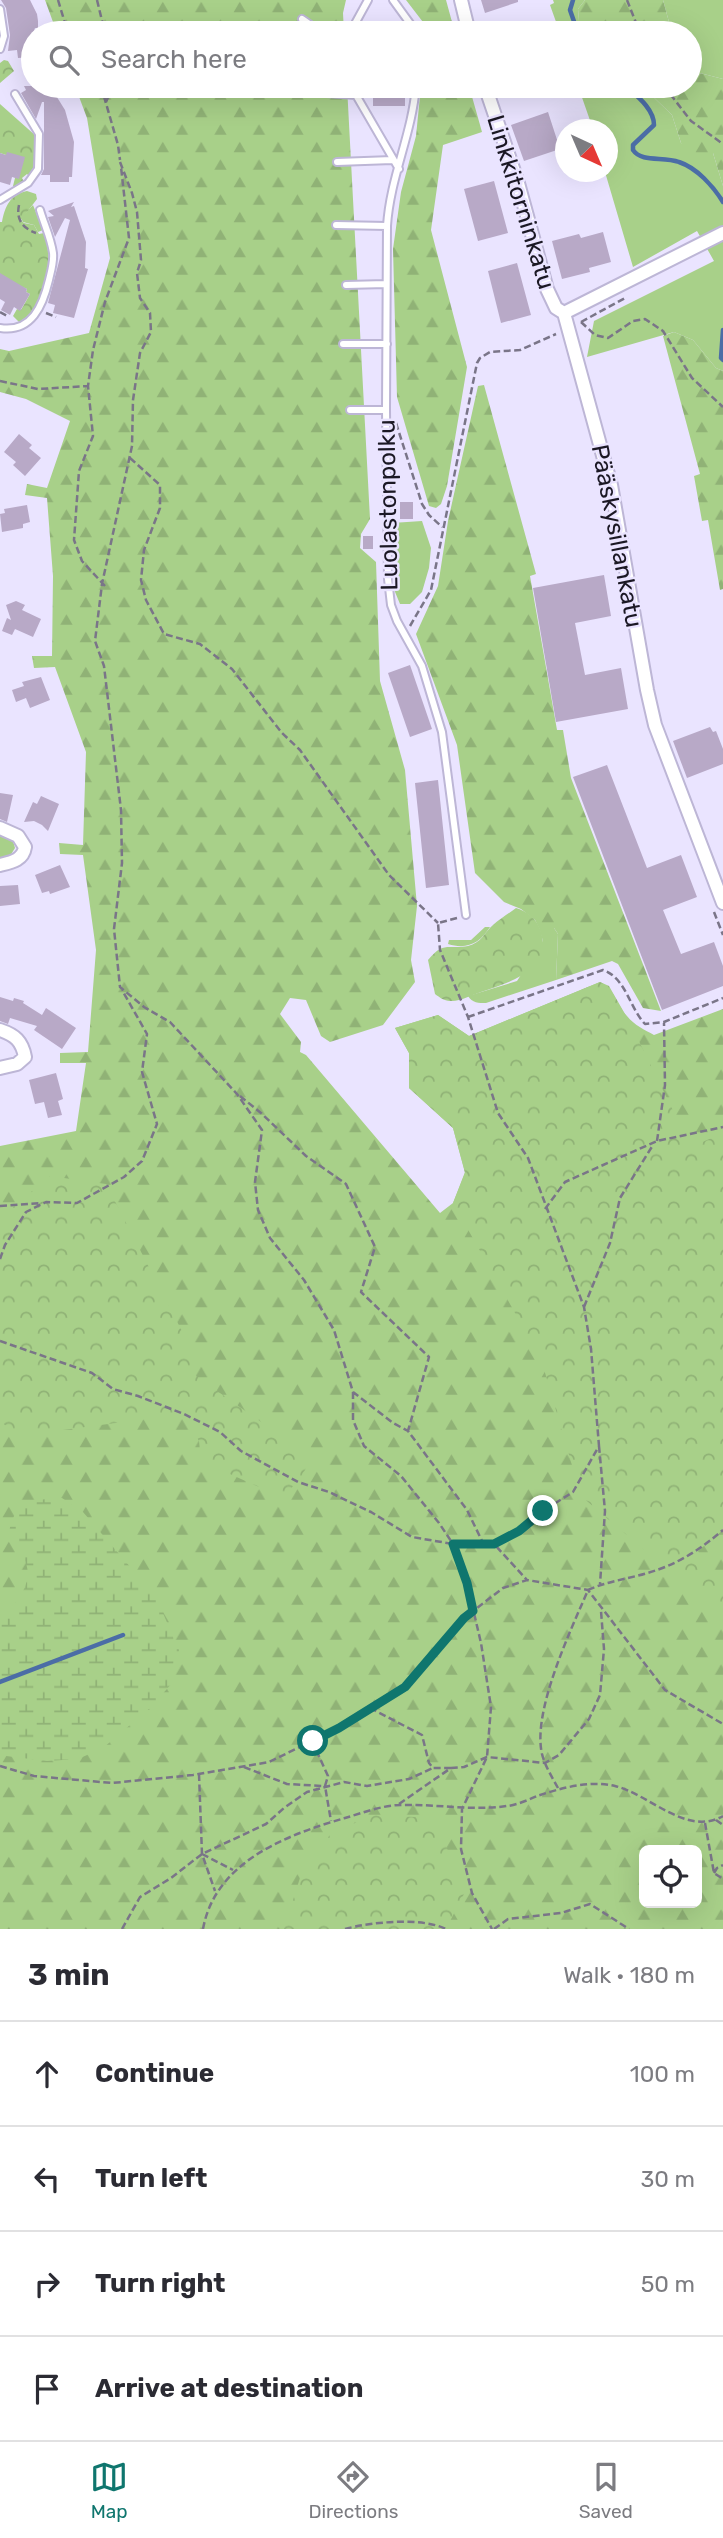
<!DOCTYPE html>
<meta charset="utf-8">
<style>
:root{--surface:#fff;--page:#f2f2f3;--text:#2b2b33;--muted:#7c7c81;--line:#e1e1e2;--accent:#0f766e}
body{margin:0;font-family:Rubik,sans-serif;background:var(--page);color:var(--text)}
.controls{position:absolute;right:21px;bottom:21px;display:grid;overflow:hidden;border-radius:10px;box-shadow:0 7px 28px #0002}
.controls button{width:63px;height:63px;display:grid;place-items:center;padding:0;border:0;border-bottom:2px solid var(--line);background:var(--surface);color:var(--text);font:35px sans-serif}
.compass{position:absolute;left:555px;top:119px;width:63px;height:63px;border-radius:50%;background:var(--surface);box-shadow:0 7px 28px #0002;rotate:136deg}
.stop{position:absolute;width:21px;height:21px;margin:-16px;border:5px solid #0f766e;border-radius:50%;background:#fff}
.stop.end{background:#0f766e;border-color:#fff;box-shadow:0 2px 7px #0008}
.list{margin:0;padding:0;list-style:none}
h2{display:flex;justify-content:space-between;align-items:center;height:91px;margin:0;padding:0 28px;font-size:30px}
h2 small{font-size:23px;font-weight:400;color:var(--muted)}
.list li{display:grid;grid-template-columns:46px 1fr auto;gap:21px;align-items:center;box-sizing:border-box;height:105px;padding:0 28px;border-top:2px solid var(--line)}
.list b{display:block;font-size:26px;white-space:nowrap}
.list em{font-size:23px;font-style:normal;color:var(--muted)}
.icon{flex:none;width:38px;height:38px;fill:none;stroke:currentColor;stroke-width:2;stroke-linecap:round;stroke-linejoin:round}
.map{position:relative;flex:none;width:723px;height:1929px;overflow:hidden}
.search{position:absolute;background:var(--surface);box-shadow:0 7px 28px #0002;left:21px;right:21px;top:21px;height:77px;display:flex;align-items:center;gap:18px;box-sizing:border-box;padding:0 24px;border-radius:38px;color:var(--muted);font-size:26px}
.sheet{height:511px;background:var(--surface)}
nav{display:flex;justify-content:space-around;align-items:center;box-sizing:border-box;height:98px;border-top:2px solid var(--line);background:var(--surface);font-size:19px;color:var(--muted)}
nav a{display:grid;justify-items:center;gap:4px}
nav .on{color:var(--accent)}
.map>svg:first-child{display:block}
</style>
<div class="map">
<svg width="723" height="1929" viewBox="0 0 723 1929">
<defs>
<pattern id="forest-firs" width="22" height="20" patternUnits="userSpaceOnUse" patternTransform="scale(1.75)"><rect width="22" height="20" fill="#a8d089"/><path d="M5 1l3.5 6h-7zM16 11l3.5 6h-7z" fill="#90b276"/></pattern>
<pattern id="wetland-marsh" width="20" height="14" patternUnits="userSpaceOnUse" patternTransform="scale(1.75)"><rect width="20" height="14" fill="#a8d089"/><path d="M1 5h8M5 5V1M11 12h8M15 12V8" fill="none" stroke="#90b276"/></pattern>
<pattern id="park-crowns" width="20" height="18" patternUnits="userSpaceOnUse" patternTransform="scale(1.75)"><rect width="20" height="18" fill="#a8d089"/><path d="M2 6a3 3 0 1 1 6 0M12 15a3 3 0 1 1 6 0" fill="none" stroke="#90b276"/></pattern>
</defs>
<rect width="100%" height="100%" fill="#eae4ff"/>
<path fill="#a8d089" d="M 553,0 L 585,0 L 578,9 L 579,21 L 585,33 L 560,33 L 550,5 L 554,3 Z
M 663,0 L 723,0 L 723,79 L 692,71 L 690,33 L 672,33 Z
M 578,86 L 642,86 L 672,115 L 681,143 L 713,153 L 723,186 L 723,371 L 716,368 L 693,340 L 674,332 L 587,357 L 594,321 L 714,261 L 697,231 L 633,267 L 605,172 L 608,172 L 608,130 L 593,129 Z
M 33,205 L 43,230 L 38,232 L 34,225 L 23,222 L 21,218 Z
M 422,521 L 431,548 L 429,568 L 422,592 L 410,604 L 400,604 L 393,587 L 392,523 Z
M 0,834 L 13,841 L 15,848 L 10,856 L 0,860 Z
M 485,927 L 490,927 C 480,943 467,950 448,944 L 449,940 L 471,940 Z
M 547,927 L 554,928 L 558,934 L 556,980 L 486,1003 C 479,1003 472,1003 468,996 L 517,981 L 543,941 L 539,928 Z"/>
<path fill="url(#forest-firs)" fill-rule="evenodd" d="M 45,0 L 346,0 L 343,13 L 344,33 L 57,33 Z
M 406,0 L 446,0 L 455,33 L 426,33 L 426,26 Z
M 585,0 L 663,0 L 672,33 L 585,33 L 579,21 L 578,9 Z
M 690,67 L 692,71 L 723,79 L 723,186 L 713,153 L 697,156 L 681,143 L 672,115 L 642,86 L 690,86 Z
M 75,86 L 347,86 L 370,519 L 361,534 L 360,548 L 376,562 L 380,681 L 405,770 L 417,906 L 411,960 L 415,982 L 383,1025 L 330,1042 L 321,1036 L 306,1000 L 290,998 L 280,1014 L 301,1042 L 300,1052 L 306,1055 L 440,1213 L 453,1203 L 465,1172 L 453,1128 L 409,1088 L 409,1053 L 395,1028 L 438,1015 L 469,1036 L 600,982 C 615,989 616,1004 627,1016 C 634,1025 645,1030 654,1035 L 723,1009 L 723,1929 L 0,1929 L 0,1146 L 76,1131 L 86,1063 L 60,1063 L 60,1053 L 88,1052 L 96,950 L 83,855 L 60,854 L 59,843 L 83,845 L 86,752 L 55,667 L 34,668 L 32,656 L 52,656 L 53,576 L 47,498 L 25,495 L 27,484 L 47,488 L 70,421 L 26,399 L 0,392 L 0,349 L 9,351 L 89,333 L 110,258 L 87,118 ZM 644,1850 L 697,1850 L 697,1903 L 644,1903 Z
M 421,86 L 469,86 L 482,132 L 443,145 L 431,230 L 467,367 L 447,486 L 441,504 L 436,508 L 429,506 L 397,397 L 393,249 L 401,192 L 416,136 Z
M 674,332 L 693,340 L 716,368 L 723,371 L 723,589 L 720,590 L 708,520 L 702,521 L 694,476 L 700,474 L 663,336 Z
M 484,385 L 536,574 L 530,576 L 557,730 L 563,730 L 571,778 L 661,1011 L 643,1008 L 618,964 L 612,961 L 556,980 L 558,934 L 554,928 L 539,928 L 535,920 L 521,909 L 504,902 L 475,873 L 457,745 L 416,634 L 438,586 L 448,521 L 478,386 Z"/>
<path fill="url(#wetland-marsh)" d="M 62,1498 L 83,1512 L 156,1597 L 179,1650 L 174,1681 L 150,1708 L 103,1748 L 78,1759 L 47,1761 L 6,1756 L 0,1753 L 0,1619 C 17,1604 37,1580 23,1557 C 21,1552 14,1549 12,1544 C 9,1538 9,1529 11,1523 C 19,1500 42,1499 62,1498 Z"/>
<path fill="url(#park-crowns)" d="M 4,60 L 8,61 L 14,71 L 0,83 L 0,63 Z
M 0,104 L 36,136 L 33,173 L 30,177 L 27,174 L 22,178 L 24,182 L 16,187 L 13,186 L 15,178 L 6,155 L 0,153 Z
M 27,191 L 36,194 L 37,199 L 21,220 L 24,223 L 34,225 L 39,234 L 44,233 C 54,262 49,306 20,323 L 13,316 L 17,309 L 21,310 L 30,294 L 26,292 L 27,289 L 0,277 L 0,222 L 2,222 C 5,206 10,195 27,191 Z
M 516,908 C 526,911 536,918 540,929 C 555,969 509,983 481,992 C 472,995 459,1002 450,1001 C 444,1001 439,997 435,994 L 428,960 C 444,940 449,950 468,946 C 481,943 484,933 493,925 C 500,919 508,914 516,908 Z
M 600,982 L 609,986 L 629,1021 L 691,1147 L 723,1133 L 723,1530 L 698,1551 L 723,1594 L 723,1617 L 581,1496 L 541,1359 L 453,1203 L 465,1173 L 453,1128 L 409,1088 L 409,1053 L 395,1028 L 438,1015 L 469,1036 Z
M 50,1176 L 106,1184 L 185,1337 L 196,1376 L 312,1458 L 298,1482 L 281,1497 L 201,1461 L 199,1441 L 184,1414 L 40,1433 C 25,1433 11,1431 0,1421 L 0,1220 L 6,1213 Z
M 372,1815 L 436,1818 L 464,1894 L 446,1929 L 284,1929 L 304,1865 L 330,1835 Z"/>
<g fill="none" stroke-linecap="round" stroke-linejoin="round">
<path stroke="#4b6da6" stroke-width="4.5" d="M 573,0 L 570,10 L 578,33
M 626,86 C 637,96 654,109 654,125 L 633,145 L 633,150 C 642,163 663,156 679,162 C 697,168 713,186 723,202
M 723,330 L 721,358 L 723,360
M 0,1682 L 123,1635"/>
</g>
<path fill="#b8a9c7" d="M 1,0 L 30,0 L 37,14 L 38,21 L 38,28 L 35,28 L 33,33 L 33,57 L 18,58 L 17,50 L 8,51 L 10,35 L 6,8 Z
M 481,0 L 518,0 L 518,2 L 485,13 Z
M 24,86 L 50,86 L 65,110 L 74,142 L 72,177 L 69,177 L 69,182 L 50,182 L 50,175 L 41,175 L 44,169 L 44,102 L 42,102 L 36,119 L 21,93 L 26,90 Z
M 373,86 L 405,86 L 405,106 L 373,106 Z
M 548,112 L 560,149 L 524,161 L 511,125 Z
M 7,152 L 25,157 L 19,179 L 12,177 L 10,185 L 0,182 L 0,153 L 6,155 Z
M 494,181 L 508,233 L 478,241 L 464,189 Z
M 74,202 L 71,207 L 74,206 L 86,242 L 85,268 L 88,269 L 74,318 L 53,313 L 55,305 L 48,303 L 70,220 L 65,218 L 55,237 L 48,217 L 54,216 L 48,211 Z
M 603,232 L 611,262 L 589,268 L 590,272 L 562,279 L 552,241 L 579,234 L 581,238 Z
M 517,263 L 531,315 L 501,323 L 488,271 Z
M 0,273 L 27,289 L 26,292 L 30,294 L 20,311 L 14,307 L 10,315 L 1,310 L 5,302 L 0,299 Z
M 19,434 L 32,445 L 29,448 L 41,458 L 25,476 L 13,465 L 16,462 L 4,452 Z
M 400,502 L 413,502 L 413,519 L 400,519 Z
M 27,505 L 30,522 L 23,524 L 23,528 L 2,532 L 0,514 L 5,513 L 4,509 Z
M 363,536 L 373,536 L 373,549 L 363,549 Z
M 604,575 L 611,616 L 575,623 L 585,675 L 621,668 L 628,709 L 556,722 L 533,588 Z
M 16,601 L 25,605 L 22,610 L 41,619 L 33,637 L 15,629 L 12,635 L 2,631 L 7,618 L 11,620 L 6,605 Z
M 410,665 L 432,729 L 410,737 L 388,673 Z
M 41,677 L 50,700 L 30,708 L 26,698 L 16,702 L 12,690 L 24,686 L 22,682 Z
M 710,727 L 713,732 L 716,731 L 723,749 L 723,764 L 687,778 L 673,741 Z
M 607,765 L 647,868 L 681,855 L 697,897 L 663,910 L 681,954 L 714,942 L 723,966 L 723,986 L 662,1010 L 573,777 Z
M 438,780 L 449,885 L 426,888 L 415,783 Z
M 0,793 L 13,795 L 7,822 L 0,819 Z
M 41,796 L 59,804 L 48,831 L 42,825 L 34,821 L 24,822 L 33,802 L 37,804 Z
M 60,865 L 70,887 L 50,894 L 49,891 L 42,893 L 35,875 Z
M 18,885 L 20,904 L 0,906 L 0,886 Z
M 0,997 L 13,1001 L 14,998 L 24,1001 L 23,1003 L 42,1015 L 46,1008 L 76,1028 L 62,1049 L 34,1030 L 37,1026 L 10,1018 L 8,1024 L 0,1021 Z
M 56,1073 L 63,1099 L 58,1101 L 62,1115 L 48,1118 L 44,1102 L 35,1104 L 29,1080 Z"/>
<g fill="none" stroke-linecap="round" stroke-linejoin="round">
<g stroke="#bdb6d6" stroke-width="10">
<path id="service" d="M 393,0 L 417,33
M 0,9 L 4,36 L 0,49
M 302,19 L 315,28
M 299,30 L 351,29
M 351,31 L 368,0
M 355,86 L 356,95 L 399,169
M 416,86 C 412,134 390,178 387,226 L 386,410 L 388,579 L 391,605 L 397,621 L 422,666 L 442,732 L 466,915
M 326,93 L 356,95
M 337,162 L 392,160
M 0,200 L 28,183 L 38,169 L 39,134 L 15,94
M 336,225 L 387,226
M 346,285 L 386,284
M 0,328 C 32,333 43,305 49,280 C 51,271 54,262 53,253 C 51,238 44,224 40,210
M 343,344 L 387,344
M 350,410 L 386,410"/>
</g>
<g stroke="#bdb6d6" stroke-width="16">
<path id="minor" d="M 461,0 L 469,33
M 485,86 L 518,183 L 547,289 L 556,308 L 564,313
M 564,313 L 611,485 L 647,690 L 655,725 L 723,903
M 564,313 L 723,233
M 0,828 L 18,836 L 25,847 C 23,860 12,862 0,865
M 0,1030 C 15,1035 22,1041 25,1057 L 17,1064 L 0,1068"/>
</g>
<path stroke="#7a7588" stroke-width="2.5" stroke-dasharray="7 3.5" stroke-linecap="butt" d="M 58,0 L 68,33
M 97,0 L 105,33
M 627,0 L 640,33
M 101,86 L 118,145 L 120,160
M 664,86 L 691,121 L 723,144
M 106,102 L 113,86
M 120,162 L 132,193 L 137,212 L 141,260 L 137,273 L 140,298 L 150,313 L 151,332 L 140,353 L 133,400 L 132,446 L 102,584 L 95,641 L 104,666 L 121,810 L 122,863 L 114,929 L 120,987 L 144,1007 L 170,1022 L 237,1094 L 262,1130 L 255,1182 L 258,1210 L 270,1238 L 304,1280 L 334,1330 L 353,1392 L 393,1423 L 408,1431
M 19,205 C 16,219 22,228 36,233
M 0,312 L 9,317
M 46,313 L 56,317
M 581,322 L 627,297
M 581,322 L 595,335 L 608,338 L 633,321 L 645,319 L 663,331 L 692,378 L 723,407
M 0,381 L 38,389 L 88,386
M 396,423 L 422,504 L 429,515 L 442,527
M 130,458 L 160,485 L 160,508 L 144,550 L 141,580 L 146,600 L 164,634 L 200,644 L 232,669 L 282,733 L 300,750 L 389,875 L 438,923
M 105,586 L 82,561 L 74,540 L 79,471 L 93,436 L 88,386 L 93,350 L 105,302 L 129,238 L 121,167
M 410,626 L 431,590 L 477,363 L 480,358 L 490,352 L 520,350 L 556,334
M 714,912 L 723,935
M 457,918 L 438,923 L 440,950 L 468,1017 L 498,1113 L 528,1158 L 584,1307 L 591,1349 L 599,1446 L 573,1492 L 543,1511 L 519,1531 L 494,1544
M 468,1017 L 603,970 C 626,978 629,1007 645,1024 L 664,1022 L 723,998
M 240,1096 L 261,1113 L 306,1156 L 346,1184 L 375,1247 L 361,1292 L 429,1357 L 408,1431 L 467,1510 L 484,1545
M 657,1141 L 665,1085 L 664,1023
M 0,1206 L 42,1203
M 545,1209 L 565,1182 L 657,1141 L 723,1127
M 0,1259 L 5,1245 L 26,1212 L 46,1202 L 77,1203 L 124,1177 L 142,1161 L 157,1124 L 142,1072 L 147,1034 L 122,990
M 584,1307 L 610,1243 L 620,1198 L 653,1145
M 0,1341 L 92,1373 L 113,1389 L 138,1396 L 184,1414 L 220,1432 L 241,1451 L 298,1482 L 329,1492 L 371,1512 L 412,1537 L 453,1544 L 494,1544 L 527,1580
M 353,1392 L 353,1420 L 364,1446 L 401,1476 L 439,1523 L 453,1544 L 467,1583 L 481,1643 L 491,1707 L 487,1757 L 462,1809 L 461,1849 L 472,1893 L 492,1929
M 599,1446 L 605,1511 L 600,1584
M 370,1708 L 422,1735 L 429,1763 L 433,1768 L 451,1768
M 312,1741 L 328,1776 L 325,1786 L 331,1821
M 0,1766 L 34,1776 L 112,1783 L 193,1775 L 269,1762 L 339,1728 L 405,1687 L 431,1660 L 464,1618 L 503,1588 L 527,1580 L 588,1590 L 665,1690 L 723,1724
M 244,1767 L 287,1784 L 322,1786
M 199,1774 L 202,1854 L 215,1891
M 558,1788 C 552,1777 545,1766 542,1754 C 532,1711 571,1630 588,1590 C 610,1580 635,1578 657,1570 C 683,1561 703,1547 723,1530
M 399,1804 L 451,1768 L 464,1767 L 487,1757 L 545,1763 L 559,1755 L 589,1719 L 600,1695 L 604,1649 L 601,1611
M 716,1820 L 723,1825
M 705,1823 L 714,1873 L 723,1879
M 202,1854 L 233,1870
M 714,1873 L 717,1868 L 723,1865
M 122,1929 L 140,1897 L 171,1878 L 202,1854 L 266,1824 L 284,1808 L 307,1792 L 344,1782 L 367,1786 L 409,1779 L 433,1768
M 203,1929 C 215,1862 286,1835 345,1818 C 362,1813 383,1805 401,1805 C 437,1804 472,1811 507,1806 C 517,1805 528,1800 537,1796 C 561,1788 590,1780 615,1786 C 649,1794 687,1837 723,1816
M 345,1929 C 370,1922 422,1917 446,1929
M 494,1929 L 508,1919 L 561,1913 L 590,1904 L 629,1929"/>
<use href="#service" stroke="#fff" stroke-width="6"/>
<use href="#minor" stroke="#fff" stroke-width="12"/>
</g>
<g fill="none" stroke-linecap="round" stroke-linejoin="round">
<path stroke="#0f766e" stroke-width="9" d="M 313,1741 L 339,1728 L 405,1687 L 464,1618 L 473,1611 L 467,1583 L 453,1544 L 494,1544 L 519,1531 L 543,1511"/>
</g>
<g text-anchor="middle" stroke-width="5" stroke-linejoin="round" paint-order="stroke">
<g font-size="24" fill="#1b1824" stroke="#eae4ff">
<text transform="translate(521 202) rotate(73)" y="8">Linkkitorninkatu</text>
<text transform="translate(388 505) rotate(-91)" y="8">Luolastonpolku</text>
<text transform="translate(617 536) rotate(79)" y="8">Pääskysillankatu</text>
</g>
</g>
</svg>
<div class="controls">
<button><svg class="icon" aria-label="locate" viewBox="0 0 24 24"><circle cx="12" cy="12" r="6"/><path d="M12 2v4M12 18v4M2 12h4M18 12h4"/></svg></button>
</div>
<svg class="compass" viewBox="-18 -18 36 36"><path d="M0-13l5 13h-10z" fill="#e53935"/><path d="M0 13l5-13h-10z" fill="#7c7c81"/></svg>
<div class="stop" style="left:313px;top:1741px"></div>
<div class="stop end" style="left:543px;top:1511px"></div>
<div class="search"><svg class="icon" aria-label="search" viewBox="0 0 24 24"><circle cx="10" cy="10" r="6"/><path d="M15 15l6 6"/></svg>Search here</div>
</div>
<section class="sheet">
<h2>3 min<small>Walk · 180 m</small></h2>
<ul class="list">
<li><svg class="icon" aria-label="ahead" viewBox="0 0 24 24"><path d="M12 20V5M6 11l6-6 6 6"/></svg><div><b>Continue</b></div><em>100 m</em></li>
<li><svg class="icon" aria-label="left" viewBox="0 0 24 24"><path d="M17 20v-9H6M10 6l-5 5 5 5"/></svg><div><b>Turn left</b></div><em>30 m</em></li>
<li><svg class="icon" aria-label="right" viewBox="0 0 24 24"><path d="M7 20v-9h11M14 6l5 5-5 5"/></svg><div><b>Turn right</b></div><em>50 m</em></li>
<li><svg class="icon" aria-label="arrive" viewBox="0 0 24 24"><path d="M6 21V4h12l-3 4 3 4H6"/></svg><div><b>Arrive at destination</b></div></li>
</ul>
</section>
<nav>
<a class="on"><svg class="icon" aria-label="map" viewBox="0 0 24 24"><path d="M3 6l6-2 6 2 6-2v14l-6 2-6-2-6 2zM9 4v14M15 6v14"/></svg>Map</a>
<a><svg class="icon" aria-label="directions" viewBox="0 0 24 24"><path d="M12 3l9 9-9 9-9-9zM9 14v-3h6M13 9l2 2-2 2"/></svg>Directions</a>
<a><svg class="icon" aria-label="saved" viewBox="0 0 24 24"><path d="M7 4h10v16l-5-4-5 4z"/></svg>Saved</a>
</nav>
